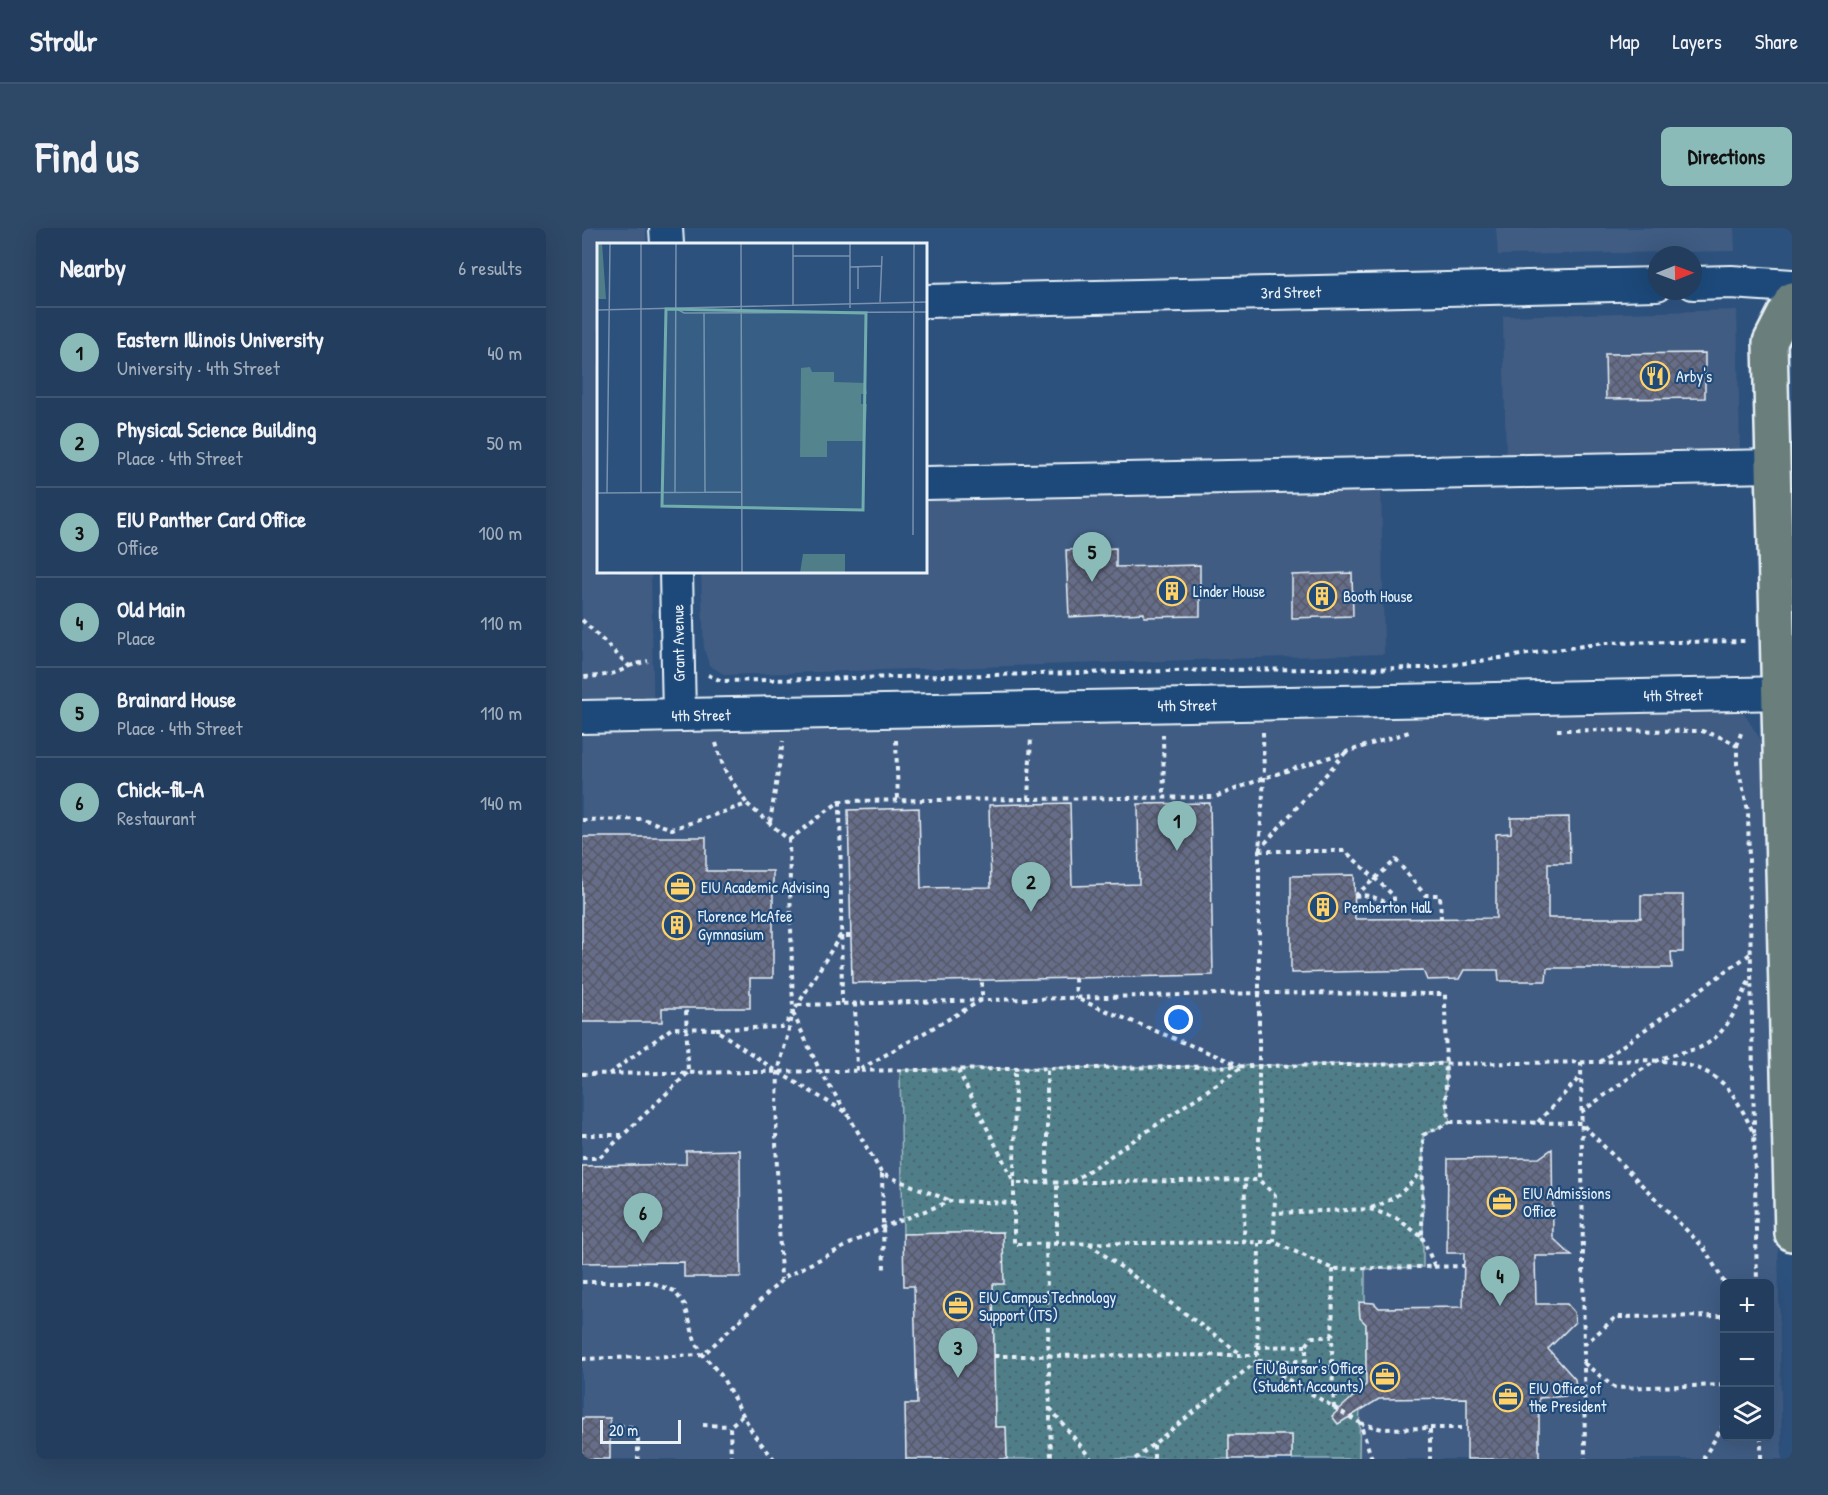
<!DOCTYPE html>
<meta charset="utf-8">
<style>
:root{--surface:#223d5e;--page:#2e4867;--text:#f1f3f6;--muted:#a2aebc;--line:#3f5673;--accent:#8bbbb9}
body{margin:0;font-family:"Patrick Hand",sans-serif;background:var(--page);color:var(--text)}
.controls{position:absolute;right:18px;bottom:18px;display:grid;overflow:hidden;border-radius:9px;box-shadow:0 6px 24px #0002}
.controls button{width:54px;height:54px;display:grid;place-items:center;padding:0;border:0;border-bottom:2px solid var(--line);background:var(--surface);color:var(--text);font:30px sans-serif}
.compass{position:absolute;left:1066px;top:18px;width:54px;height:54px;border-radius:50%;background:var(--surface);box-shadow:0 6px 24px #0002;rotate:89deg}
.scale{position:absolute;left:18px;bottom:15px;width:81px;box-sizing:border-box;padding-left:6px;border:3px solid #e8f1f8;border-top:0;font-size:16px;line-height:21px;white-space:nowrap;color:#e8f1f8;-webkit-text-stroke:4px #1f4a7a;paint-order:stroke}
.you{position:absolute;left:597px;top:792px;width:21px;height:21px;margin:-15px;border:4px solid #fff;border-radius:50%;background:#1a73e8;box-shadow:0 0 0 9px #1a73e833}
.badge{display:grid;place-items:center;width:39px;height:39px;border-radius:50%;background:var(--accent);color:#111;font-size:20px;font-weight:700}
.pin{position:absolute;translate:-50% -50px;filter:drop-shadow(0 2px 3px #0008)}
.pin::after{content:'';position:absolute;top:32px;width:21px;height:18px;background:inherit;clip-path:polygon(0 0,100% 0,50% 100%)}
.list{margin:0;padding:0;list-style:none}
h2{display:flex;justify-content:space-between;align-items:center;height:78px;margin:0;padding:0 24px;font-size:26px}
h2 small{font-size:20px;font-weight:400;color:var(--muted)}
.list li{display:grid;grid-template-columns:39px 1fr auto;gap:18px;align-items:center;box-sizing:border-box;height:90px;padding:0 24px;border-top:2px solid var(--line)}
.list b{display:block;font-size:22px;white-space:nowrap}
.list p{margin:0;font-size:20px;white-space:nowrap;color:var(--muted)}
.list em{font-size:20px;font-style:normal;color:var(--muted)}
.icon{flex:none;width:33px;height:33px;fill:none;stroke:currentColor;stroke-width:2;stroke-linecap:round;stroke-linejoin:round}
.map{position:relative;flex:none;width:1210px;height:1231px;overflow:hidden;border-radius:9px}
header{display:flex;align-items:center;gap:36px;box-sizing:border-box;height:84px;padding:0 30px;background:var(--surface);border-bottom:2px solid var(--line)}
header strong{font-size:28px}
nav{display:flex;gap:33px;margin-inline-start:auto;font-size:21px}
.intro{display:flex;align-items:center;justify-content:space-between;box-sizing:border-box;height:144px;padding:0 36px}
h1{margin:0;font-size:42px}
.button{padding:15px 27px;border-radius:9px;background:var(--accent);color:#111;font-size:21px;font-weight:700}
main{display:flex;gap:36px;padding:0 36px}
aside{flex:1;background:var(--surface);border-radius:9px;box-shadow:0 6px 24px #0002}
.map>svg:first-child{display:block}
</style>
<header>
<strong>Strollr</strong>
<nav><a>Map</a><a>Layers</a><a>Share</a></nav>
</header>
<div class="intro"><h1>Find us</h1><a class="button">Directions</a></div>
<main>
<aside>
<h2>Nearby<small>6 results</small></h2>
<ul class="list">
<li><span class="badge">1</span><div><b>Eastern Illinois University</b><p>University · 4th Street</p></div><em>40 m</em></li>
<li><span class="badge">2</span><div><b>Physical Science Building</b><p>Place · 4th Street</p></div><em>50 m</em></li>
<li><span class="badge">3</span><div><b>EIU Panther Card Office</b><p>Office</p></div><em>100 m</em></li>
<li><span class="badge">4</span><div><b>Old Main</b><p>Place</p></div><em>110 m</em></li>
<li><span class="badge">5</span><div><b>Brainard House</b><p>Place · 4th Street</p></div><em>110 m</em></li>
<li><span class="badge">6</span><div><b>Chick-fil-A</b><p>Restaurant</p></div><em>140 m</em></li>
</ul>
</aside>
<div class="map">
<svg width="1210" height="1231" viewBox="0 0 1210 1231">
<defs>
<pattern id="grass-dots" width="8" height="8" patternUnits="userSpaceOnUse" patternTransform="scale(1.5)"><rect width="8" height="8" fill="#4f7e89"/><path d="M2 2h.1M6 6h.1" fill="none" stroke="#4b666d" stroke-width="1.8" stroke-linecap="round"/></pattern>
<pattern id="building-cross-hatch" width="8" height="8" patternUnits="userSpaceOnUse" patternTransform="scale(1.5)"><rect width="8" height="8" fill="#666d89"/><path d="M0 0l8 8M0 8l8-8" fill="none" stroke="#545966"/></pattern>
</defs>
<rect width="100%" height="100%" fill="#2d517d"/>
<filter id="ink" filterUnits="userSpaceOnUse"><feTurbulence type="fractalNoise" baseFrequency=".0167" numOctaves="2"/><feDisplacementMap in="SourceGraphic" scale="12" xChannelSelector="R" yChannelSelector="G"/><feConvolveMatrix kernelMatrix="1 2 1 2 8 2 1 2 1" color-interpolation-filters="sRGB"/></filter>
<g filter="url(#ink)">
<path fill="#415c83" fill-rule="evenodd" d="M 0,0 L 64,0 L 64,16 L 16,16 L 16,344 L 69,344 L 72,506 L 854,485 L 1161,484 L 1187,525 L 1200,1231 L 0,1231 ZM 1142,1056 L 1188,1056 L 1188,1208 L 1142,1208 Z
M 914,0 L 1152,0 L 1153,23 L 916,27 Z
M 1155,82 L 1158,227 L 924,233 L 921,88 Z
M 799,252 L 802,426 L 143,447 L 127,437 L 122,420 L 119,344 L 344,344 L 344,266 Z"/>
<path fill="url(#grass-dots)" stroke="#9cb8c0" stroke-width="1.5" d="M 864,835 L 864,872 L 868,894 L 841,907 L 841,1039 L 783,1041 L 783,1074 L 777,1080 L 778,1090 L 784,1096 L 784,1157 L 778,1162 L 777,1231 L 710,1231 L 710,1207 L 647,1207 L 647,1231 L 425,1231 L 424,1199 L 413,1199 L 411,1056 L 421,1056 L 420,1004 L 321,1006 L 318,842 Z"/>
<path fill="url(#building-cross-hatch)" stroke="#e8f1f8" stroke-width="1.5" d="M 1123,125 L 1123,170 L 1024,171 L 1023,126 Z
M 534,320 L 534,339 L 618,337 L 618,388 L 562,389 L 562,385 L 487,389 L 484,322 Z
M 770,345 L 771,388 L 710,390 L 710,347 Z
M 488,575 L 490,658 L 557,656 L 556,576 L 628,575 L 631,747 L 270,755 L 266,582 L 337,580 L 339,660 L 409,659 L 407,577 Z
M 987,589 L 988,635 L 966,635 L 966,690 L 1059,690 L 1059,667 L 1101,667 L 1101,724 L 1089,724 L 1090,740 L 965,740 L 964,753 L 917,753 L 916,742 L 882,742 L 877,751 L 845,752 L 841,742 L 709,745 L 709,648 L 772,647 L 773,691 L 914,690 L 914,606 L 929,605 L 929,590 Z
M 0,609 L 124,609 L 124,643 L 191,643 L 191,750 L 168,750 L 168,780 L 80,780 L 80,794 L 0,794 Z
M 970,921 L 971,1010 L 990,1028 L 953,1028 L 954,1076 L 985,1076 L 992,1084 L 993,1094 L 966,1121 L 993,1151 L 994,1161 L 986,1168 L 957,1170 L 957,1231 L 885,1231 L 885,1170 L 797,1171 L 756,1196 L 750,1188 L 784,1157 L 784,1096 L 778,1090 L 777,1074 L 792,1075 L 797,1080 L 881,1079 L 882,1025 L 865,1025 L 866,931 L 957,930 Z
M 158,922 L 159,1049 L 102,1049 L 102,1034 L 0,1035 L 0,938 L 104,936 L 104,923 Z
M 421,1004 L 422,1056 L 411,1056 L 413,1199 L 424,1199 L 425,1231 L 324,1231 L 323,1176 L 335,1176 L 332,1058 L 322,1058 L 321,1006 Z
M 0,1190 L 28,1190 L 28,1231 L 0,1231 Z
M 647,1207 L 710,1207 L 710,1231 L 647,1231 Z"/>
<g fill="none" stroke-linecap="round" stroke-linejoin="round">
<g stroke="#e8f1f8" stroke-width="36">
<path id="minor" d="M 84,0 L 85,16
M 1111,55 L 1149,54 L 1210,58
M 344,73 L 1075,56
M 344,255 L 1191,238
M 94,344 L 97,487
M 0,489 L 1210,465"/>
</g>
<g stroke="#e8f1f8" stroke-width="38">
<path id="major" d="M 1210,71 L 1188,114 L 1210,1006"/>
</g>
<path stroke="#e8f1f8" stroke-width="4" stroke-dasharray="4.5 4.5" stroke-linecap="butt" d="M 0,392 L 47,438 C 32,448 18,448 0,449
M 47,438 L 66,433
M 126,447 L 140,453 L 632,442 L 849,440 L 1022,415 L 1165,413
M 975,502 L 1120,503 L 1144,511 L 1155,518 L 1155,536 L 1166,582 L 1175,1056
M 681,504 L 682,550 L 677,623 L 677,952 L 693,967 L 692,1014
M 581,506 L 582,569
M 314,512 L 316,572
M 134,515 L 142,541 L 165,576
M 1155,518 L 1159,505
M 446,571 L 449,509
M 258,573 L 260,776
M 0,592 L 61,591 L 90,601 L 165,576 L 207,612 L 211,785 L 196,844 L 194,913 L 199,1051
M 188,594 L 201,513
M 207,612 L 258,573 L 633,569 L 682,550 L 827,504
M 677,622 L 764,524
M 677,623 L 763,623 L 812,668 L 812,677 C 795,672 791,665 772,668
M 773,668 L 814,632 L 843,667 L 858,667 L 859,691
M 493,750 L 494,770
M 498,772 L 657,837
M 273,775 L 275,843 L 400,772 L 400,752
M 216,777 L 676,765 L 863,766 L 864,872 L 868,894 L 841,907 L 840,1009 L 816,991 L 788,981 L 692,985
M 211,785 L 238,843 L 264,884
M 134,801 L 200,799 L 204,796 L 258,708 L 269,708
M 999,834 L 1003,1231
M 1018,834 L 1168,726
M 376,842 L 432,954
M 0,846 L 1018,834 C 1062,832 1121,825 1151,867 C 1160,880 1166,894 1173,908
M 27,846 L 90,800 L 133,801 L 196,844 L 265,885 L 300,946 L 369,973
M 999,884 C 1024,867 1051,845 1077,832 C 1089,826 1104,824 1117,820 C 1144,809 1158,775 1168,750
M 868,894 L 999,895 L 1122,1020 L 1143,1056
M 956,894 L 998,849
M 0,907 L 40,907
M 0,930 L 17,930 L 106,845 L 104,781
M 300,946 L 302,1043
M 490,954 L 660,839
M 465,955 L 465,841
M 432,957 L 433,841
M 432,974 L 432,1016 L 692,1014 L 751,1041 L 882,1038
M 789,980 C 811,973 825,961 840,943
M 840,1009 L 853,1039
M 662,1015 L 663,952
M 475,1016 L 475,955
M 507,1016 L 659,1126
M 464,1017 L 469,1231
M 751,1041 L 750,1139 L 752,1180
M 0,1054 L 68,1054 L 92,1063 L 103,1077 L 113,1113 L 121,1127 L 139,1147 L 172,1207 L 192,1231
M 1002,1117 L 1034,1089 L 1142,1088
M 675,1119 L 724,1118
M 412,1128 L 675,1127
M 0,1131 L 121,1127 L 203,1049 L 301,999 L 369,973 L 432,975 L 432,955 L 677,952
M 675,1133 L 778,1195 L 790,1231
M 676,1133 L 724,1133
M 1002,1135 L 1033,1160 L 1142,1157
M 750,1139 L 731,1140 L 724,1133 L 724,1118 L 730,1109 L 750,1109
M 751,1167 L 775,1167
M 468,1180 L 509,1231
M 778,1195 L 800,1201 L 848,1200 L 848,1231
M 121,1197 L 148,1198
M 28,1198 L 51,1199 L 56,1207 L 56,1231
M 848,1200 L 879,1200
M 1179,1208 L 1179,1231
M 572,1217 L 572,1231
M 149,1231 L 148,1198 L 160,1188
M 553,1231 L 675,1133 L 677,1015
M 1121,1231 L 1142,1196"/>
<use href="#minor" stroke="#1f4a7a" stroke-width="32"/>
<use href="#major" stroke="#6b7f7c" stroke-width="33"/>
</g>
</g>
<defs>
<g id="restaurant-ring" transform="scale(1.5)"><circle r="9.5" fill="#1f4a7a" stroke="#ffd166" stroke-width="1.5"/><path d="M-5-6h1v4h1v-4h1v4h1v-4h1v5L-1.5 .5V6h-2V.5L-5-1ZM5-6V6H3V1.5H1.5Q1.5-4 5-6Z" fill="#ffd166"/></g>
<g id="building-ring" transform="scale(1.5)"><circle r="9.5" fill="#1f4a7a" stroke="#ffd166" stroke-width="1.5"/><path d="M-4-6H4V6H1V3H-1V6H-4ZM-2.5-4.3h1.7v1.8h-1.7ZM.8-4.3h1.7v1.8H.8ZM-2.5-1h1.7V.8h-1.7ZM.8-1h1.7V.8H.8Z" fill="#ffd166"/></g>
<g id="office-ring" transform="scale(1.5)"><circle r="9.5" fill="#1f4a7a" stroke="#ffd166" stroke-width="1.5"/><path d="M-6-3h4V-5.5h4V-3h4V5H-6ZM-1-4.5V-3h2v-1.5ZM-6 0V1H6V0Z" fill="#ffd166"/></g>
</defs>
<g fill-rule="evenodd">
<use href="#restaurant-ring" x="1073" y="148"/>
<use href="#building-ring" x="590" y="363"/>
<use href="#building-ring" x="740" y="368"/>
<use href="#office-ring" x="98" y="659"/>
<use href="#building-ring" x="741" y="679"/>
<use href="#building-ring" x="95" y="697"/>
<use href="#office-ring" x="920" y="974"/>
<use href="#office-ring" x="376" y="1078"/>
<use href="#office-ring" x="803" y="1149"/>
<use href="#office-ring" x="926" y="1169"/>
</g>
<g text-anchor="middle" stroke-width="4.5" stroke-linejoin="round" paint-order="stroke">
<g font-size="16" fill="#e8f1f8" stroke="#1f4a7a">
<text transform="translate(709 64) rotate(-1)" y="6">3rd Street</text>
<text transform="translate(96 415) rotate(-91)" y="6">Grant Avenue</text>
<text transform="translate(1091 467) rotate(-1)" y="6">4th Street</text>
<text transform="translate(605 477) rotate(-1)" y="6">4th Street</text>
<text transform="translate(119 487) rotate(-1)" y="6">4th Street</text>
</g>
<g font-size="16" fill="#e8f1f8" stroke="#1f4a7a" text-anchor="start">
<text x="1094" y="154">Arby's</text>
<text x="611" y="369">Linder House</text>
<text x="761" y="374">Booth House</text>
<text x="119" y="665">EIU Academic Advising</text>
<text x="762" y="685">Pemberton Hall</text>
<text x="116" y="694">Florence McAfee<tspan x="116" dy="18">Gymnasium</tspan></text>
<text x="941" y="971">EIU Admissions<tspan x="941" dy="18">Office</tspan></text>
<text x="397" y="1075">EIU Campus Technology<tspan x="397" dy="18">Support (ITS)</tspan></text>
<text x="782" y="1146" text-anchor="end">EIU Bursar's Office<tspan x="782" dy="18">(Student Accounts)</tspan></text>
<text x="947" y="1166">EIU Office of<tspan x="947" dy="18">the President</tspan></text>
</g>
</g>
<g transform="translate(15 15)">
<rect width="330" height="330" fill="#2d517d"/>
<path d="M 213,124 L 215,129 L 237,129 L 237,139 L 268,140 L 270,151 L 264,151 L 264,161 L 270,161 L 268,198 L 230,198 L 230,214 L 203,214 L 204,125 ZM 206,311 L 248,311 L 248,330 L 203,330 Z" fill="#4f7e89"/>
<path d="M 0,0 L 5,0 L 9,56 L 0,56 Z" fill="#4f7e89"/>
<path fill="none" stroke="#7891ae" stroke-width="1.5" d="M 44,0 L 44,250M 144,0 L 145,330M 196,13 L 253,13M 253,24 L 285,23M 261,24 L 261,46M 283,59 L 285,13M 196,62 L 196,0M 78,65 L 87,70 L 330,69M 253,65 L 253,0M 0,67 L 330,59M 107,70 L 108,249M 78,249 L 79,0M 0,250 L 145,249M 10,250 L 13,0M 316,292 L 317,0"/>
<path fill="#71adac" fill-opacity="0.15" stroke="#71adac" stroke-width="3" d="M 69,66 L 269,70 L 266,267 L 65,263 Z"/>
<rect width="330" height="330" fill="none" stroke="#e8f1f8" stroke-width="3"/>
</g>
</svg>
<div class="controls">
<button>+</button>
<button>−</button>
<button><svg class="icon" aria-label="layers" viewBox="0 0 24 24"><path d="M12 4l9 5-9 5-9-5zM3 14l9 5 9-5"/></svg></button>
</div>
<svg class="compass" viewBox="-18 -18 36 36"><path d="M0-13l5 13h-10z" fill="#e53935"/><path d="M0 13l5-13h-10z" fill="#a2aebc"/></svg>
<div class="scale">20 m</div>
<div class="you"></div>
<div class="pin badge" style="left:595px;top:623px">1</div>
<div class="pin badge" style="left:449px;top:684px">2</div>
<div class="pin badge" style="left:376px;top:1150px">3</div>
<div class="pin badge" style="left:918px;top:1078px">4</div>
<div class="pin badge" style="left:510px;top:354px">5</div>
<div class="pin badge" style="left:61px;top:1015px">6</div>
</div>
</main>
